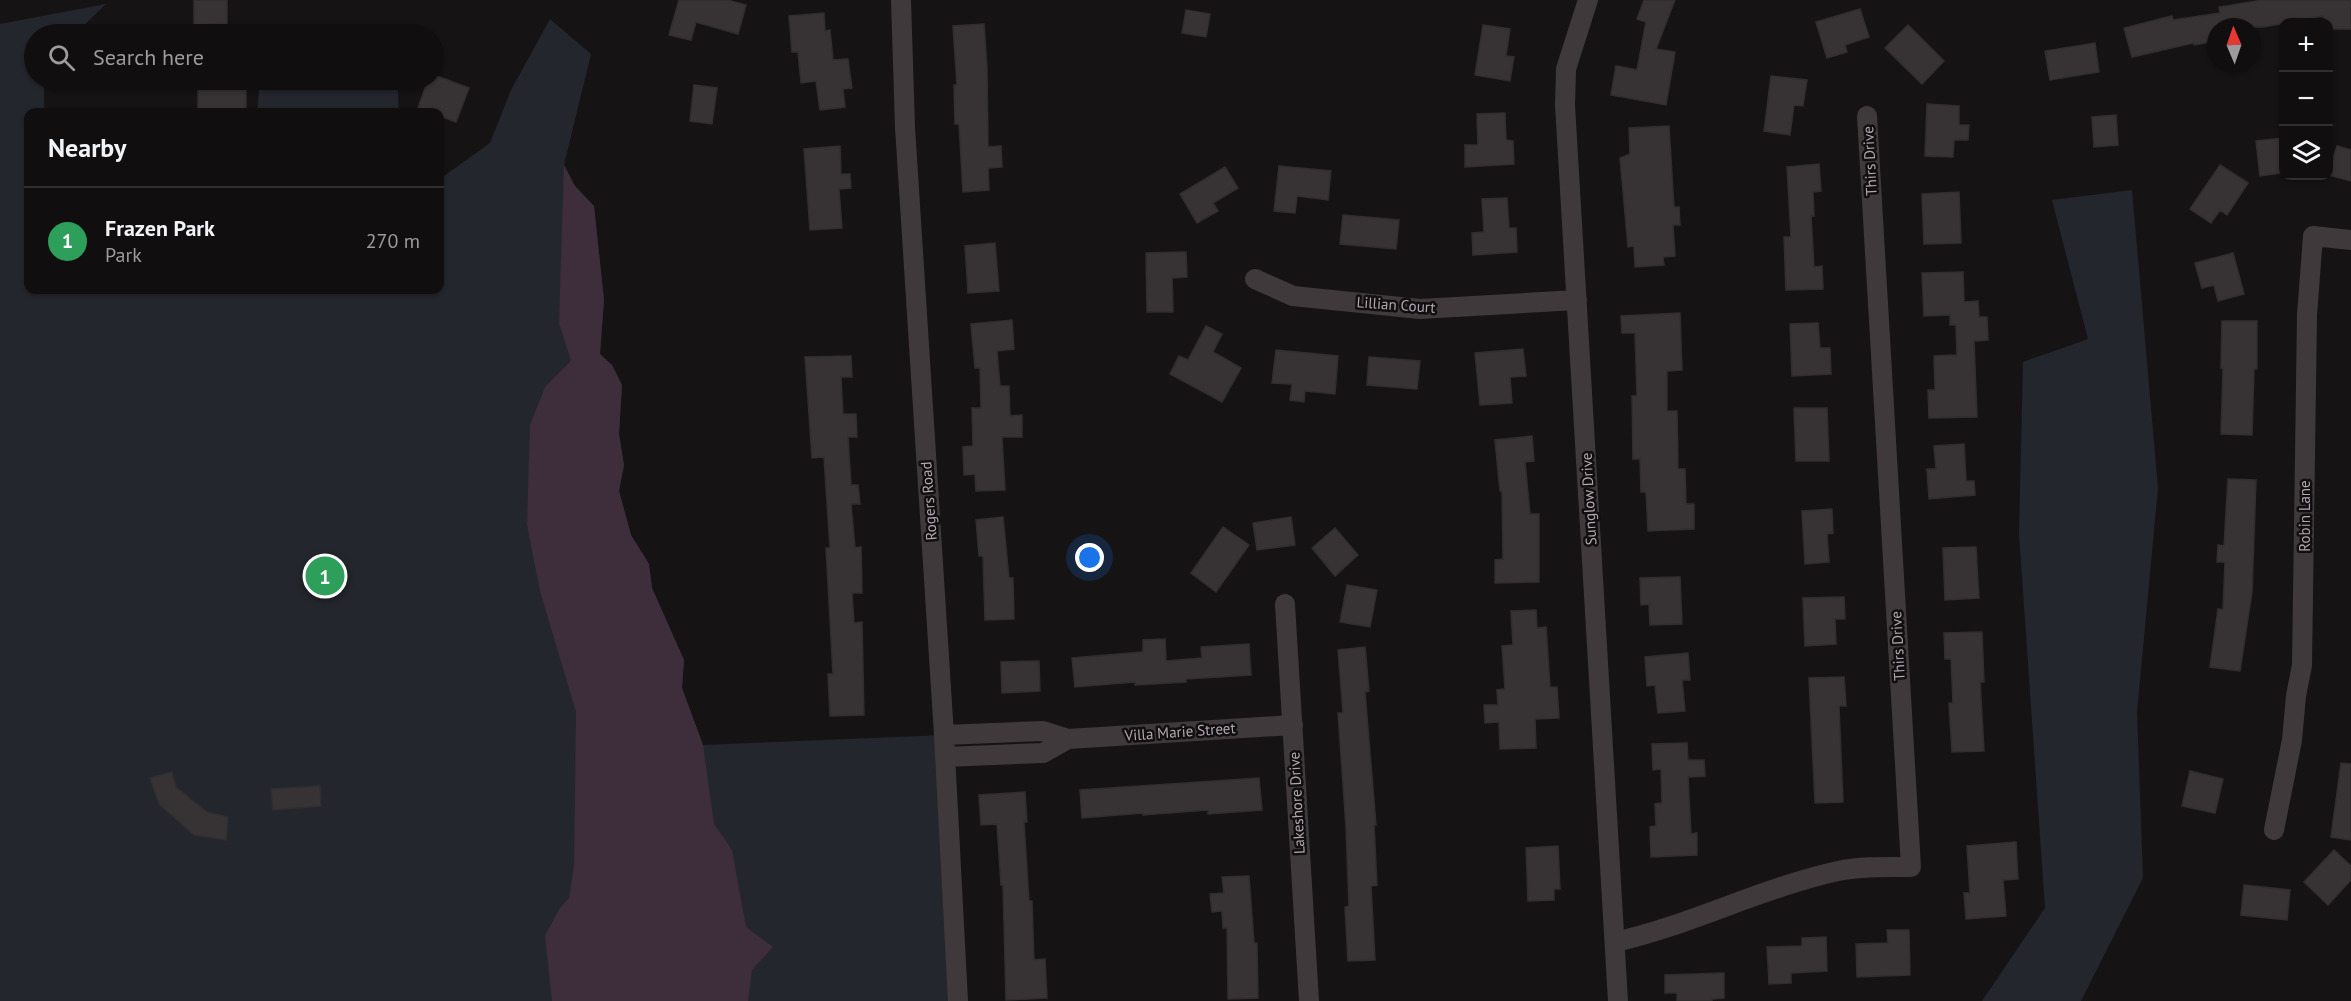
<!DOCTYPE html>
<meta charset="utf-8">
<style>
:root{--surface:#100e0f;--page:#1e1c1d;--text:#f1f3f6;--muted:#9c9c9e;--line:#302e2f;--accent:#3e7}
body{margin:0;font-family:"PT Sans",sans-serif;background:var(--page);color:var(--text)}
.controls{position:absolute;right:18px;top:18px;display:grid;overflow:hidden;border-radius:12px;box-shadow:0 2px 4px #0004}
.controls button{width:54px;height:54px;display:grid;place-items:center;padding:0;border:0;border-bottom:2px solid var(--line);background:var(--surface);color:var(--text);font:30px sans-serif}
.compass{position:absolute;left:2207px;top:18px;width:54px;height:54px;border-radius:50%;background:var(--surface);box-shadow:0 2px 4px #0004;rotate:358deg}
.you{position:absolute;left:1090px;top:558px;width:21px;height:21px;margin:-15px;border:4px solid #fff;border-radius:50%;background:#1a73e8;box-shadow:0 0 0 9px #1a73e833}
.badge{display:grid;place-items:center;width:39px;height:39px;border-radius:50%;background:var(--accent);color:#fff;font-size:20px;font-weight:700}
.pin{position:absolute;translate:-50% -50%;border:3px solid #fff;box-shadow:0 2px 6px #0006}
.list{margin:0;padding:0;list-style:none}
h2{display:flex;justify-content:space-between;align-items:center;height:78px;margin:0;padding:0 24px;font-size:26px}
h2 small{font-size:20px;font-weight:400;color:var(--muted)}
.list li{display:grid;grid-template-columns:39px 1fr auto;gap:18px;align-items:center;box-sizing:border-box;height:108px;padding:0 24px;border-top:2px solid var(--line)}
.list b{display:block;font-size:22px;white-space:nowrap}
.list p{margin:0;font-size:20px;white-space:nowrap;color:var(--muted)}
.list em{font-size:20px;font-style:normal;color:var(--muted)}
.icon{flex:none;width:33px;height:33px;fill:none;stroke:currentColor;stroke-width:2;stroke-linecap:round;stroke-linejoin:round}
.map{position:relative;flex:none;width:2351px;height:1001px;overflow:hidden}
.search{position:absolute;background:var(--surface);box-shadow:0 2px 4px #0004;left:24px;top:24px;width:420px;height:66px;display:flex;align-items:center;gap:15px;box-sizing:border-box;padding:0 21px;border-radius:33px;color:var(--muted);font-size:22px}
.panel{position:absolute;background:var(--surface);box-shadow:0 2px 4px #0004;left:24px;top:108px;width:420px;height:186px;border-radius:12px}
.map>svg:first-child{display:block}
</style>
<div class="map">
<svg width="2351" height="1001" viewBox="0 0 2351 1001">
<rect width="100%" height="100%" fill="#151314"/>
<path fill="#24262d" d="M 106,4 L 75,34 L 34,34 L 34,80 L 44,80 L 44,112 L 28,112 L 28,290 L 440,290 L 440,173 L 444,176 L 490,143 L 511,90 L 550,19 L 591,54 L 564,165 L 575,186 L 594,206 L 604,300 L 600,354 L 612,365 L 622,385 L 619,434 L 624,465 L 619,491 L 631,535 L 649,564 L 652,588 L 684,660 L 682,688 L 703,745 L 944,735 L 958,1001 L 0,1001 L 0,24 Z
M 260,80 L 397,80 L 399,112 L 257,112 Z
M 2132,190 L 2158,488 L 2137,712 L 2143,878 L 2081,1001 L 1982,1001 L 2045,908 L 2019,534 L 2023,362 L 2088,339 L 2052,200 Z"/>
<path fill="#3e2d3b" d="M 564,165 L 575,186 L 594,206 L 604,300 L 600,354 L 612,365 L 622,385 L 619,434 L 624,465 L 619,491 L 631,535 L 649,564 L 652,588 L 684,660 L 682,688 L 703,745 L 714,824 L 732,850 L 746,927 L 773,947 L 752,970 L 748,1001 L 552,1001 L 545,935 L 560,908 L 569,898 L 574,867 L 576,712 L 540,591 L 527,525 L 530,425 L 545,387 L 571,361 L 559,323 Z"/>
<path fill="#373335" stroke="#312e2f" stroke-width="1.5" d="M 194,0 L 227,0 L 227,24 L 194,25 Z
M 679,0 L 727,0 L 746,5 L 738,34 L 696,22 L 691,40 L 669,35 Z
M 1644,0 L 1675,0 L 1656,49 L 1675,52 L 1666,105 L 1611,95 L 1616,66 L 1637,70 L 1646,22 L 1637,19 Z
M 2263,0 L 2351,0 L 2351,29 L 2328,29 L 2328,22 L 2323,22 L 2323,16 L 2263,27 L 2216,27 L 2216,41 L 2194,45 L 2193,43 L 2132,57 L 2124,28 L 2172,16 L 2173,20 L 2220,13 L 2219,7 Z
M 1860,9 L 1869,37 L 1845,45 L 1847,52 L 1827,58 L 1816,22 Z
M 1186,10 L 1210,14 L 1206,37 L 1182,33 Z
M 824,13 L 825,31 L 830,30 L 833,60 L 848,59 L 852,88 L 843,89 L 845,107 L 820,110 L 816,81 L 801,83 L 798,52 L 792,52 L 789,16 Z
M 984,24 L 987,67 L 988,147 L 1001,146 L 1002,167 L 988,168 L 989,190 L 963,192 L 959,124 L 955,124 L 954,85 L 957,85 L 953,26 Z
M 1483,25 L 1510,29 L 1506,56 L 1514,57 L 1510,81 L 1475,75 Z
M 1908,25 L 1944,61 L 1922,84 L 1885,48 Z
M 2095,43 L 2099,72 L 2050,80 L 2045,51 Z
M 434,75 L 469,88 L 456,122 L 440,116 L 440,112 L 431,112 L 418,108 L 428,80 L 434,80 Z
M 1771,76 L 1807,80 L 1803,106 L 1794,105 L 1790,135 L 1764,131 Z
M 198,80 L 246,80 L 246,112 L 198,111 Z
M 694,85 L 717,88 L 712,124 L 690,121 Z
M 1927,104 L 1959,106 L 1959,125 L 1969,125 L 1968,140 L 1954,140 L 1953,157 L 1925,156 Z
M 1505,113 L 1506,140 L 1513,141 L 1514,164 L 1465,167 L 1465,145 L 1478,145 L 1477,114 Z
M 2116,115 L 2118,145 L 2094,147 L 2092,117 Z
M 1669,126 L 1674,207 L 1679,207 L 1680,225 L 1673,225 L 1675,256 L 1663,257 L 1664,265 L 1635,267 L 1634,246 L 1628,247 L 1620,158 L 1630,154 L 1629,128 Z
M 2283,138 L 2283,165 L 2280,173 L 2260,176 L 2256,141 Z
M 840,146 L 841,174 L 850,174 L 851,188 L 839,189 L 842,228 L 810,230 L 804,149 Z
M 2337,146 L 2351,150 L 2351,181 L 2328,175 Z
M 1819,164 L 1821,191 L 1813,192 L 1814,216 L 1811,216 L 1814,267 L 1822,266 L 1823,289 L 1786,290 L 1784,237 L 1791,237 L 1787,167 Z
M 2220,165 L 2248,183 L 2227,215 L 2220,210 L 2211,223 L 2190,209 Z
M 1279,166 L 1331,171 L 1328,200 L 1297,196 L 1295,213 L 1274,211 Z
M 1225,167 L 1238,188 L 1213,203 L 1218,211 L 1197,223 L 1180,194 Z
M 1959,192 L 1961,243 L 1924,244 L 1922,194 Z
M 1507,198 L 1509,228 L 1516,228 L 1517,252 L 1473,255 L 1472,233 L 1484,232 L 1482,199 Z
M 1343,215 L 1399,220 L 1396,249 L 1340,244 Z
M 995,243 L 999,291 L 968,293 L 965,246 Z
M 1186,252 L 1187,277 L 1172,278 L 1173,312 L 1147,312 L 1146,253 Z
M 2233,253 L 2244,294 L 2218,301 L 2214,285 L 2202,288 L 2195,263 Z
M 1963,272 L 1964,302 L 1978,301 L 1979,317 L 1987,317 L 1988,340 L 1974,341 L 1977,417 L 1929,418 L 1928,390 L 1935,390 L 1934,356 L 1957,355 L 1956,325 L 1950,325 L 1950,315 L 1924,316 L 1922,273 Z
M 1680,313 L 1682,370 L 1667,371 L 1667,411 L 1677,411 L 1678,469 L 1685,469 L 1686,504 L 1694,504 L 1694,529 L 1648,531 L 1646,492 L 1641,492 L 1640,459 L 1633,459 L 1632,396 L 1637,396 L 1635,333 L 1622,333 L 1621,316 Z
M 1012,320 L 1014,349 L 997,351 L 1000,386 L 1009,386 L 1010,416 L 1022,415 L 1022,437 L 1002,437 L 1005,490 L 976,491 L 975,474 L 964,475 L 963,447 L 973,446 L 972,408 L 981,408 L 980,368 L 975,368 L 971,324 Z
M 2222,321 L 2257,321 L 2257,369 L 2254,369 L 2252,435 L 2221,434 L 2223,368 L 2221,368 Z
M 1818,323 L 1820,348 L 1830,348 L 1831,374 L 1792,376 L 1790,324 Z
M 1206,326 L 1222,334 L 1213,352 L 1241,368 L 1222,402 L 1170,374 L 1179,356 L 1188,360 Z
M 1523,349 L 1526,376 L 1510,377 L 1512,403 L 1480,405 L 1475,353 Z
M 1276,350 L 1338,356 L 1335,394 L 1305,391 L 1304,402 L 1290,400 L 1292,384 L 1272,383 Z
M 851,356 L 852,377 L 841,377 L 843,414 L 856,414 L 857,437 L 848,437 L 851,485 L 858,485 L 860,504 L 851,504 L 855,548 L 861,547 L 862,593 L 852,593 L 854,623 L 862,622 L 864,715 L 830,716 L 828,674 L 833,674 L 826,548 L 830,548 L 824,457 L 812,458 L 805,357 Z
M 1369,357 L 1420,361 L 1417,389 L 1367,385 Z
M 1794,408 L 1827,408 L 1829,461 L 1796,461 Z
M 1532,436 L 1534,461 L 1525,462 L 1530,514 L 1539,514 L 1539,582 L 1495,583 L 1495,560 L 1503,559 L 1502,491 L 1500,491 L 1495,440 Z
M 1964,444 L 1966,481 L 1974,481 L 1975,495 L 1929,499 L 1927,469 L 1936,469 L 1934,446 Z
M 2228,479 L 2256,480 L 2252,592 L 2240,671 L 2210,667 L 2218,609 L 2223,610 L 2225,562 L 2217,562 L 2218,545 L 2224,546 Z
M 1832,509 L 1833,533 L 1827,534 L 1829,562 L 1805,564 L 1802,511 Z
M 1003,517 L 1009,578 L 1013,578 L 1014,619 L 985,620 L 983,556 L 979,556 L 976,520 Z
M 1291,517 L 1295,545 L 1257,550 L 1253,523 Z
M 1223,527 L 1249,545 L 1216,592 L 1191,573 Z
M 1335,528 L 1358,555 L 1335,576 L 1312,548 Z
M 1976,547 L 1979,598 L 1945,600 L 1943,548 Z
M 1680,577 L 1682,624 L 1650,625 L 1649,604 L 1641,605 L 1640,578 Z
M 1347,585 L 1377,590 L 1370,627 L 1340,622 Z
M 1844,597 L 1845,619 L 1835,619 L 1836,644 L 1805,646 L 1803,598 Z
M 1536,610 L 1537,628 L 1546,627 L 1550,687 L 1557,687 L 1559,718 L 1535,719 L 1536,748 L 1500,749 L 1499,722 L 1485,723 L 1484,705 L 1498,705 L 1497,690 L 1505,689 L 1502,646 L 1513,645 L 1511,611 Z
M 1982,632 L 1984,682 L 1980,682 L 1984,751 L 1952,752 L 1949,703 L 1953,703 L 1951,659 L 1945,659 L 1944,633 Z
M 1165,639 L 1166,661 L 1202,658 L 1201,647 L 1249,644 L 1251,675 L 1186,679 L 1186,682 L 1135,685 L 1135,682 L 1075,687 L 1072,658 L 1143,652 L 1143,640 Z
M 1365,647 L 1369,691 L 1365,692 L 1376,825 L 1374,825 L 1377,885 L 1371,886 L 1375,960 L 1348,961 L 1345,907 L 1349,906 L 1346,827 L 1338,713 L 1343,713 L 1338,650 Z
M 1688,653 L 1690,680 L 1682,680 L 1685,711 L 1658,713 L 1655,685 L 1647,686 L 1645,657 Z
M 1039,661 L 1040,691 L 1002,693 L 1001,662 Z
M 1844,677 L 1846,706 L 1839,706 L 1843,802 L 1815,803 L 1809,678 Z
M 1687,743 L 1688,760 L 1704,760 L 1705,776 L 1688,777 L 1691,834 L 1697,833 L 1697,855 L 1651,857 L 1650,827 L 1656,826 L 1655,804 L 1662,803 L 1661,769 L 1653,770 L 1652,744 Z
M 2341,763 L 2351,764 L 2351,840 L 2331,837 Z
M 2190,771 L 2223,779 L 2215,813 L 2182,806 Z
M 172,772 L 176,787 L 207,812 L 228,817 L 226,840 L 194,835 L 159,804 L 150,778 Z
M 1259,778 L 1262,810 L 1208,814 L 1208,810 L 1143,815 L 1143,813 L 1082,818 L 1080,790 Z
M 320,786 L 321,806 L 273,810 L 271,789 Z
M 1025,792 L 1027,822 L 1024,822 L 1029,901 L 1032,901 L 1034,960 L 1045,959 L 1047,998 L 1006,1000 L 1003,885 L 1001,885 L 997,824 L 981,825 L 979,795 Z
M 2016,842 L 2018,879 L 2003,880 L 2006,916 L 1966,919 L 1964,893 L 1970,893 L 1967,846 Z
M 1558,846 L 1560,889 L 1554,889 L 1554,900 L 1528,901 L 1526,848 Z
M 2334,850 L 2351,866 L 2351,880 L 2328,905 L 2304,882 Z
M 1249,876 L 1254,943 L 1257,943 L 1258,998 L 1228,999 L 1227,928 L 1223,928 L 1222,911 L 1212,912 L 1210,894 L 1224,893 L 1222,877 Z
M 2244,885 L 2290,890 L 2287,920 L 2241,915 Z
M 1887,930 L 1909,930 L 1910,975 L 1857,977 L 1856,944 L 1888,943 Z
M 1826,937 L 1827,971 L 1791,973 L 1791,983 L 1769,984 L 1767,947 L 1802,946 L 1802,938 Z
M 1724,973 L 1724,998 L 1712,999 L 1712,1001 L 1677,1001 L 1677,993 L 1665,993 L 1665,975 Z"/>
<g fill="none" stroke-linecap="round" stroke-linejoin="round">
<path stroke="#3f393c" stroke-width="20" d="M 901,0 L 905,127 L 944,735 L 958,1001
M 1588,0 L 1566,69 L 1565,105 L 1618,1001
M 1255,279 L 1293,296 L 1420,309 L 1577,300
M 1285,604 L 1309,1001
M 944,735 L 1043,731 L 1068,739 L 1293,725
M 945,757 L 1043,753 L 1068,739
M 2274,830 L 2292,740 L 2296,696 L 2302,665 L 2307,315 L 2313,236 L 2351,240
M 1615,942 C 1691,925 1761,888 1838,871 C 1861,866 1887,867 1911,867 L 1867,116"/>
</g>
<g text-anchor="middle" stroke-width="5" stroke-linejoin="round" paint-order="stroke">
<g font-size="15" fill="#b5a5af" stroke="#100f0f">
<text transform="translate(1870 161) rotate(-93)" y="5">Thirs Drive</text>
<text transform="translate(1396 305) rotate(4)" y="5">Lillian Court</text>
<text transform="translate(1589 499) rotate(-93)" y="5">Sunglow Drive</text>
<text transform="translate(929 501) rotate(-94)" y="5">Rogers Road</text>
<text transform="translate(2305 516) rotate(-90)" y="5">Robin Lane</text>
<text transform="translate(1898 646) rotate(-93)" y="5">Thirs Drive</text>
<text transform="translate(1180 732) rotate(-4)" y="5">Villa Marie Street</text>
<text transform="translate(1297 803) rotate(-93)" y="5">Lakeshore Drive</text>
</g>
</g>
</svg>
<div class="controls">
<button>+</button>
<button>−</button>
<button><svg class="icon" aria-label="layers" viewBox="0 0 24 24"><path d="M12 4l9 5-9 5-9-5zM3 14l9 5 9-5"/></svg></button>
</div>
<svg class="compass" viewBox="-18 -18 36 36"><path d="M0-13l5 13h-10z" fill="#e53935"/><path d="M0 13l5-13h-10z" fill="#9c9c9e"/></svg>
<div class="you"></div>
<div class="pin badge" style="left:325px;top:576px;background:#2e9e5b">1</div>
<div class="search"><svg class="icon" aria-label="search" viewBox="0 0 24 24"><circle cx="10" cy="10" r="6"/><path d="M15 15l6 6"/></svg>Search here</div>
<section class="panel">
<h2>Nearby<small></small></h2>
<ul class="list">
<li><span class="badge" style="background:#2e9e5b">1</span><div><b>Frazen Park</b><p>Park</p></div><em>270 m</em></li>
</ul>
</section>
</div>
